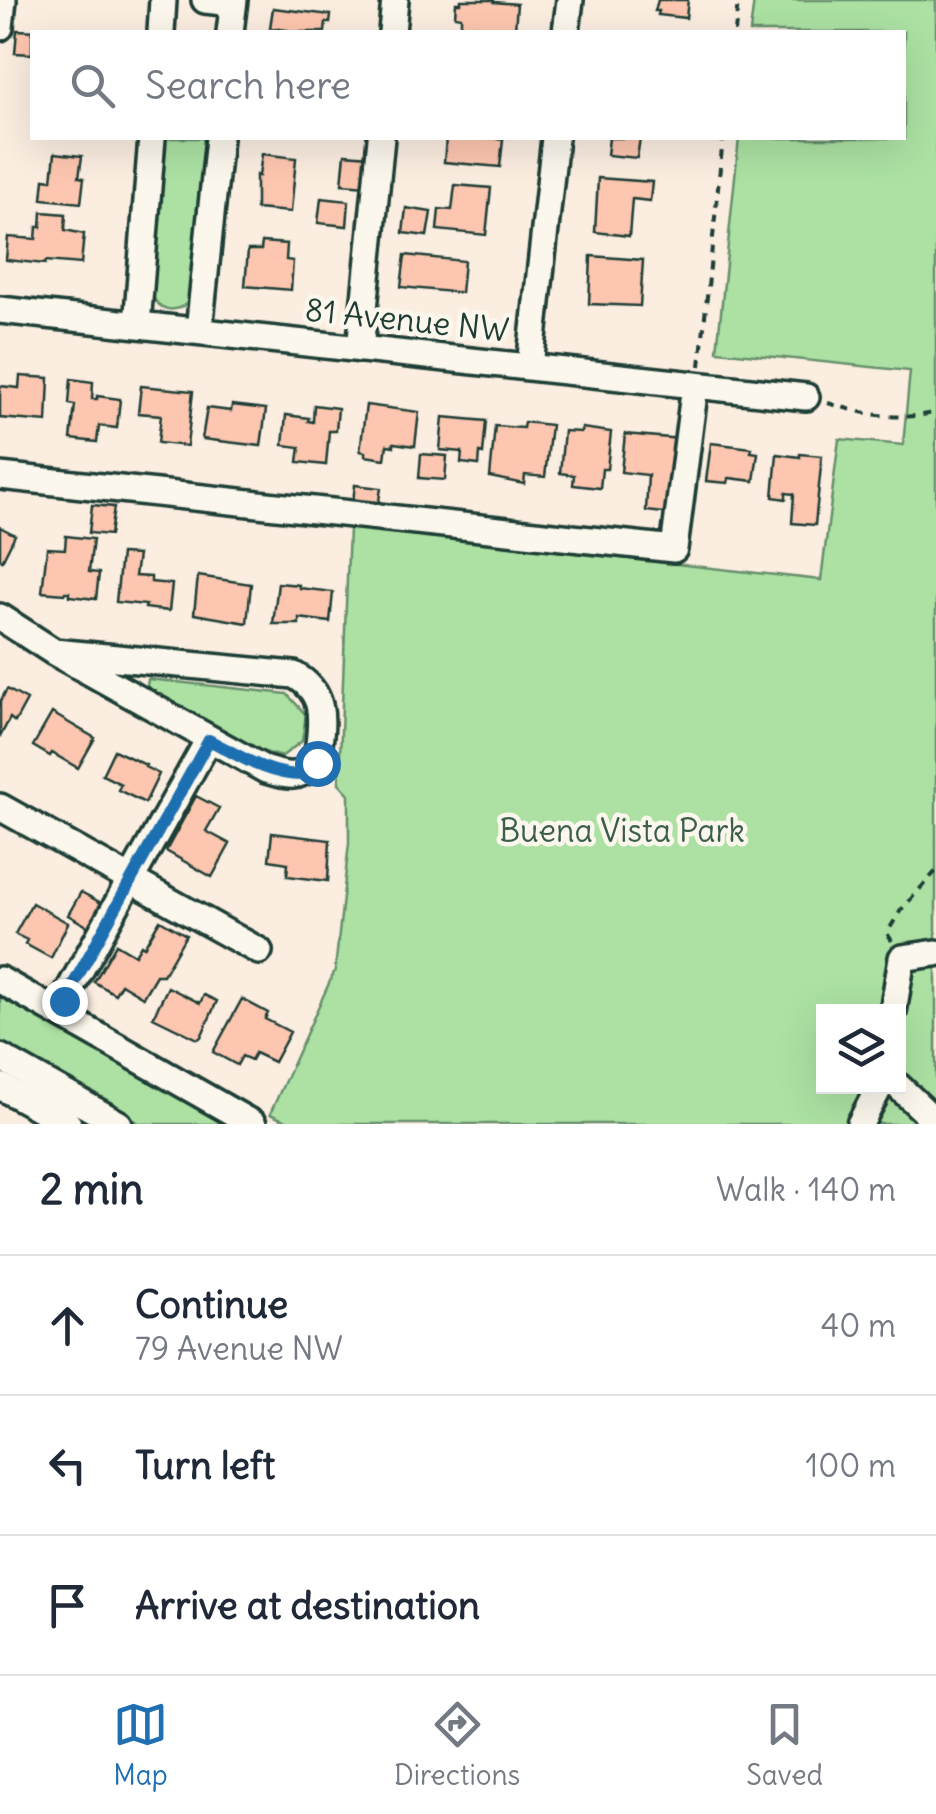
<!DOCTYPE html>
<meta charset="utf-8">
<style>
:root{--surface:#fff;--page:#f2f2f3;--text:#1f2937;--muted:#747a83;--line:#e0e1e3;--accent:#1f6fb2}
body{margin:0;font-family:Delius,sans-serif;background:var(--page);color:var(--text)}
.controls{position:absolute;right:30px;bottom:30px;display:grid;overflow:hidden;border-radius:0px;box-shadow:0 10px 40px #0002}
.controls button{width:90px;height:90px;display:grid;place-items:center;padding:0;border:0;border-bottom:2px solid var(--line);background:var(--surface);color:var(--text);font:50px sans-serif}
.stop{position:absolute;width:30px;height:30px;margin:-22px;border:8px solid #1f6fb2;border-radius:50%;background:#fff}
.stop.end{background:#1f6fb2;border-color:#fff;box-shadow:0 2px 10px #0008}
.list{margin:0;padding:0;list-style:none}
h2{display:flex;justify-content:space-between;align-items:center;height:130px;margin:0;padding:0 40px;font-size:42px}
h2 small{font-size:32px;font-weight:400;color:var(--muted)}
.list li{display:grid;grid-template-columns:65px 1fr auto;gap:30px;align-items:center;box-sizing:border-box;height:140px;padding:0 40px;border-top:2px solid var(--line)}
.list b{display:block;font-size:38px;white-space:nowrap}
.list p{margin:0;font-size:32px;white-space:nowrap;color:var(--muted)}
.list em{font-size:32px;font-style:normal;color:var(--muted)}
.icon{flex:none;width:55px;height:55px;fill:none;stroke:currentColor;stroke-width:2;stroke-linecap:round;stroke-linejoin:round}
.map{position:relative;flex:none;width:936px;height:1124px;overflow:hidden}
.search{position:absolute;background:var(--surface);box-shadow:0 10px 40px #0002;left:30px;right:30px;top:30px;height:110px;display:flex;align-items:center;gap:25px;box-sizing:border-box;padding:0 35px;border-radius:0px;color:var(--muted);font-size:38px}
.sheet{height:550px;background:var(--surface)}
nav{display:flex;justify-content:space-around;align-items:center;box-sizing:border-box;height:140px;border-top:2px solid var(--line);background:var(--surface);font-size:28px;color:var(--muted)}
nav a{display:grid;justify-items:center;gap:5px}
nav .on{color:var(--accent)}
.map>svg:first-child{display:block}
</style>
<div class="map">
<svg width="936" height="1124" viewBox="0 0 936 1124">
<rect width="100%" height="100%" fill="#fbede0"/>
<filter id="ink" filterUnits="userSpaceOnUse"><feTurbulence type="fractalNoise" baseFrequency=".01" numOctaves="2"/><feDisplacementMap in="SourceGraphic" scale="20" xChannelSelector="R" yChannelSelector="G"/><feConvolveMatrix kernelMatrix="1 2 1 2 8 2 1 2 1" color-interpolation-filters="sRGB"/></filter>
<g filter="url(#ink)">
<path fill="#ace1a3" stroke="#668f6c" stroke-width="2.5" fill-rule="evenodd" d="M 754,0 L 936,0 L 936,1124 L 293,1124 L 270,1114 L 335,970 L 349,843 L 349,794 L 339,783 L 349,528 L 821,580 L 839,439 L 903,445 L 910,371 L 717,351 L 739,138 L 904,138 L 904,32 L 750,32 ZM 824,1012 L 898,1012 L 898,1086 L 824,1086 Z
M 165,138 L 210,138 L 193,297 C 176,317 155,312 150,287 Z
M 148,679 L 287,694 L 306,715 L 302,741 L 281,757 L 248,747 L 146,692 Z
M 0,991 L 235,1124 L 141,1124 L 0,1044 Z"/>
<path fill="#fdc6b0" stroke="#1f3d34" stroke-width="2.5" d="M 461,0 L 494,0 L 494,2 L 517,4 L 515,29 L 461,25 L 461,17 L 455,16 L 456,3 L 461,3 Z
M 658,0 L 688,0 L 686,18 L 658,15 L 659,11 L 655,11 Z
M 273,8 L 331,15 L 330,23 L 326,22 L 325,32 L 288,32 L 288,30 L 270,28 Z
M 17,30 L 38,31 L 32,32 L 32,54 L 15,53 Z
M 446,138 L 497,138 L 497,139 L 503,140 L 500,167 L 444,162 Z
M 609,138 L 640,138 L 637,158 L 607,155 Z
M 55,153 L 82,156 L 79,177 L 84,178 L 81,203 L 42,199 L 44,179 L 52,180 Z
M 262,154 L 296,158 L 291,212 L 256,209 L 256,175 L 259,176 Z
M 345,154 L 369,156 L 366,186 L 342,184 Z
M 598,178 L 652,182 L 650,201 L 632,199 L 629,236 L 595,232 Z
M 455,185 L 491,188 L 486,235 L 437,230 L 439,209 L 452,210 Z
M 321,198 L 349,201 L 347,226 L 318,223 Z
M 406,208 L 431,212 L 427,236 L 403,233 Z
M 42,212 L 66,214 L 65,230 L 84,234 L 81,264 L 46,261 L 45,264 L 6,260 L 8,237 L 36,239 L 37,227 L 41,227 Z
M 262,242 L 287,244 L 286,260 L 293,261 L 291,290 L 245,286 L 248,250 L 261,250 Z
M 405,255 L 464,261 L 461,293 L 401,287 Z
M 591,256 L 643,260 L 640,306 L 589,304 Z
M 20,376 L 49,378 L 47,422 L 0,418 L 0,386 L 19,388 Z
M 71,379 L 93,382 L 92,399 L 97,399 L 97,396 L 120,399 L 117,428 L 99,426 L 97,442 L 71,439 L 75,405 L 69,404 Z
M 141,386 L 193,391 L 187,446 L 158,443 L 161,415 L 138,413 Z
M 232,405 L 266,409 L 261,446 L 202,439 L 207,408 L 231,411 Z
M 314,405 L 338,408 L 336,431 L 329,431 L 326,465 L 298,462 L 300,447 L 283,445 L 286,415 L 309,418 L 308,421 L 313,422 Z
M 366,405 L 419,412 L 415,446 L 394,443 L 394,446 L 387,445 L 385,459 L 365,456 L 365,452 L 360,451 Z
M 443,417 L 486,421 L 483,454 L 480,453 L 479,465 L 461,463 L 462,452 L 440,450 Z
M 524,422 L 551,425 L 545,477 L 525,475 L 524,484 L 490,477 L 495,426 L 523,428 Z
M 582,428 L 611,432 L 607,469 L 602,469 L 600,488 L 573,485 L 574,475 L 560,473 L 564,431 L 581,432 Z
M 625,434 L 680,439 L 672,514 L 646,511 L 648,475 L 621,472 Z
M 711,443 L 752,448 L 751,452 L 758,453 L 754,481 L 729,478 L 728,483 L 706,481 Z
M 421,454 L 447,456 L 445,480 L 419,478 Z
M 777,454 L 800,457 L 800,454 L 822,456 L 815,525 L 792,523 L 794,494 L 786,493 L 786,499 L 773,497 Z
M 355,485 L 381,488 L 377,513 L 352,509 Z
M 92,505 L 114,507 L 110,535 L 89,533 Z
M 0,527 L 15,535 L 2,561 L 0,559 Z
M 66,536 L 93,539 L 89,572 L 99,573 L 96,599 L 69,596 L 69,592 L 65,592 L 64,594 L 42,592 L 47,548 L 65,549 Z
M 121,554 L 138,555 L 135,576 L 151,577 L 151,582 L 172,584 L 169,611 L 145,608 L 146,605 L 116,602 Z
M 198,576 L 251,584 L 247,623 L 194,614 Z
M 278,583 L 299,585 L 299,588 L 333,592 L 330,622 L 299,618 L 299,624 L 273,624 Z
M 7,689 L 27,700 L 15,722 L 10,718 L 0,737 L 0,702 Z
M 52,713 L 95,738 L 78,768 L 52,753 L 50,756 L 33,746 Z
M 114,750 L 146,765 L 145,767 L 159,774 L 145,803 L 118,790 L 121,784 L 102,775 Z
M 196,796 L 219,808 L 206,831 L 230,844 L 212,877 L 166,851 Z
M 272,833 L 330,840 L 328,881 L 287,876 L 288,863 L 269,860 Z
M 81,892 L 103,904 L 89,927 L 68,915 Z
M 32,903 L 68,923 L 51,958 L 25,944 L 27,940 L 15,934 Z
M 160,920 L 186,935 L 163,975 L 156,975 L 143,997 L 121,984 L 115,994 L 94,982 L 116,944 L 135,955 L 141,945 L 144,947 Z
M 168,987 L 200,1003 L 204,995 L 217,1001 L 201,1037 L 198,1039 L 153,1017 Z
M 242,999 L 268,1013 L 265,1019 L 290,1032 L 274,1062 L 255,1053 L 251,1060 L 242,1056 L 237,1065 L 213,1052 Z"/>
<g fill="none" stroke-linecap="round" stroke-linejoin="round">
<g stroke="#1f3d34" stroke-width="32">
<path id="minor" d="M 205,0 L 233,3
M 0,27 L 3,0
M 161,32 L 163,0
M 230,32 L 234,0
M 392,32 L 395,0
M 566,32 L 570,0
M 0,310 L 806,397
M 137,325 L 152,138
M 199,331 L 219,138
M 360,349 L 381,138
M 530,366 L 555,138
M 0,476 L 674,549 L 695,385
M 0,617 L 54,652 L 266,770 C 289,777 298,779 317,763 C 320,728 331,695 294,675 L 54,652
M 0,807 L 259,951
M 0,980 L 253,1124
M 57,1012 L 209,739
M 893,1012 L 902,958 L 936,953
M 0,1057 L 119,1124
M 0,1086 L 68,1124
M 898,1086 L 936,1122
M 860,1124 L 880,1086"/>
</g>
<path stroke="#1f3d34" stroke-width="4" stroke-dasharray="8 8" stroke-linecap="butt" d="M 735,32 L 738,0
M 700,366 L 723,138
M 828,403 C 863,414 900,422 936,412
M 892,941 L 887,933 L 901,910 L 936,871"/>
<use href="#minor" stroke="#fbf7ec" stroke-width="25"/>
</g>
</g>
<g fill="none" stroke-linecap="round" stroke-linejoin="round" filter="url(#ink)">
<path stroke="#1f6fb2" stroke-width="12" d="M 64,1001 L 209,740 C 240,756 267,775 302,775 L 317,763"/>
</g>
<g text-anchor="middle" stroke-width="9" stroke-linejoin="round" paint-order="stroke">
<g font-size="32" fill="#1f3d34" stroke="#fbf7ec">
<text transform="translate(407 320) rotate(6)" y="11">81 Avenue NW</text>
</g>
<g font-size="32" fill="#3b5e4a" stroke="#fbf7ec">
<text x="622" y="842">Buena Vista Park</text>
</g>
</g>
</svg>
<div class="controls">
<button><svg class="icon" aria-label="layers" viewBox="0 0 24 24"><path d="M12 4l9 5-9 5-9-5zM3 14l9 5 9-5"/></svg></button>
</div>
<div class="stop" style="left:317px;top:763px"></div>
<div class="stop end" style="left:64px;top:1001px"></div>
<div class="search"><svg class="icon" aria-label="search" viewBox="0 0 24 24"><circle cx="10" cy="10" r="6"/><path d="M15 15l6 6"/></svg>Search here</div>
</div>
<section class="sheet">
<h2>2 min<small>Walk · 140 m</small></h2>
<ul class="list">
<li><svg class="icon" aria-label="ahead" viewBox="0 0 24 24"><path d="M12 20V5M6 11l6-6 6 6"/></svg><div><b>Continue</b><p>79 Avenue NW</p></div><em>40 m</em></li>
<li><svg class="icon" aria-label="left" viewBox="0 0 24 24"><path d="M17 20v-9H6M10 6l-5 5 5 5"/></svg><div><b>Turn left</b></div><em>100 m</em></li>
<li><svg class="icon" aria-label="arrive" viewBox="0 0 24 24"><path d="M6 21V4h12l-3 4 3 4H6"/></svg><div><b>Arrive at destination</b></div></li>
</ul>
</section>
<nav>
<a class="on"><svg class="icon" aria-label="map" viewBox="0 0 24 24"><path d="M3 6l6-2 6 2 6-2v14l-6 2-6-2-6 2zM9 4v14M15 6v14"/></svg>Map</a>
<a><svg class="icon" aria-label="directions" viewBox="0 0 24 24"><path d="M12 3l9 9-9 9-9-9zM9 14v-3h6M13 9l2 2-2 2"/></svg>Directions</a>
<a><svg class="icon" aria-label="saved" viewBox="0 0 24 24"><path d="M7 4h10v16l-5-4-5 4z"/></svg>Saved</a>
</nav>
